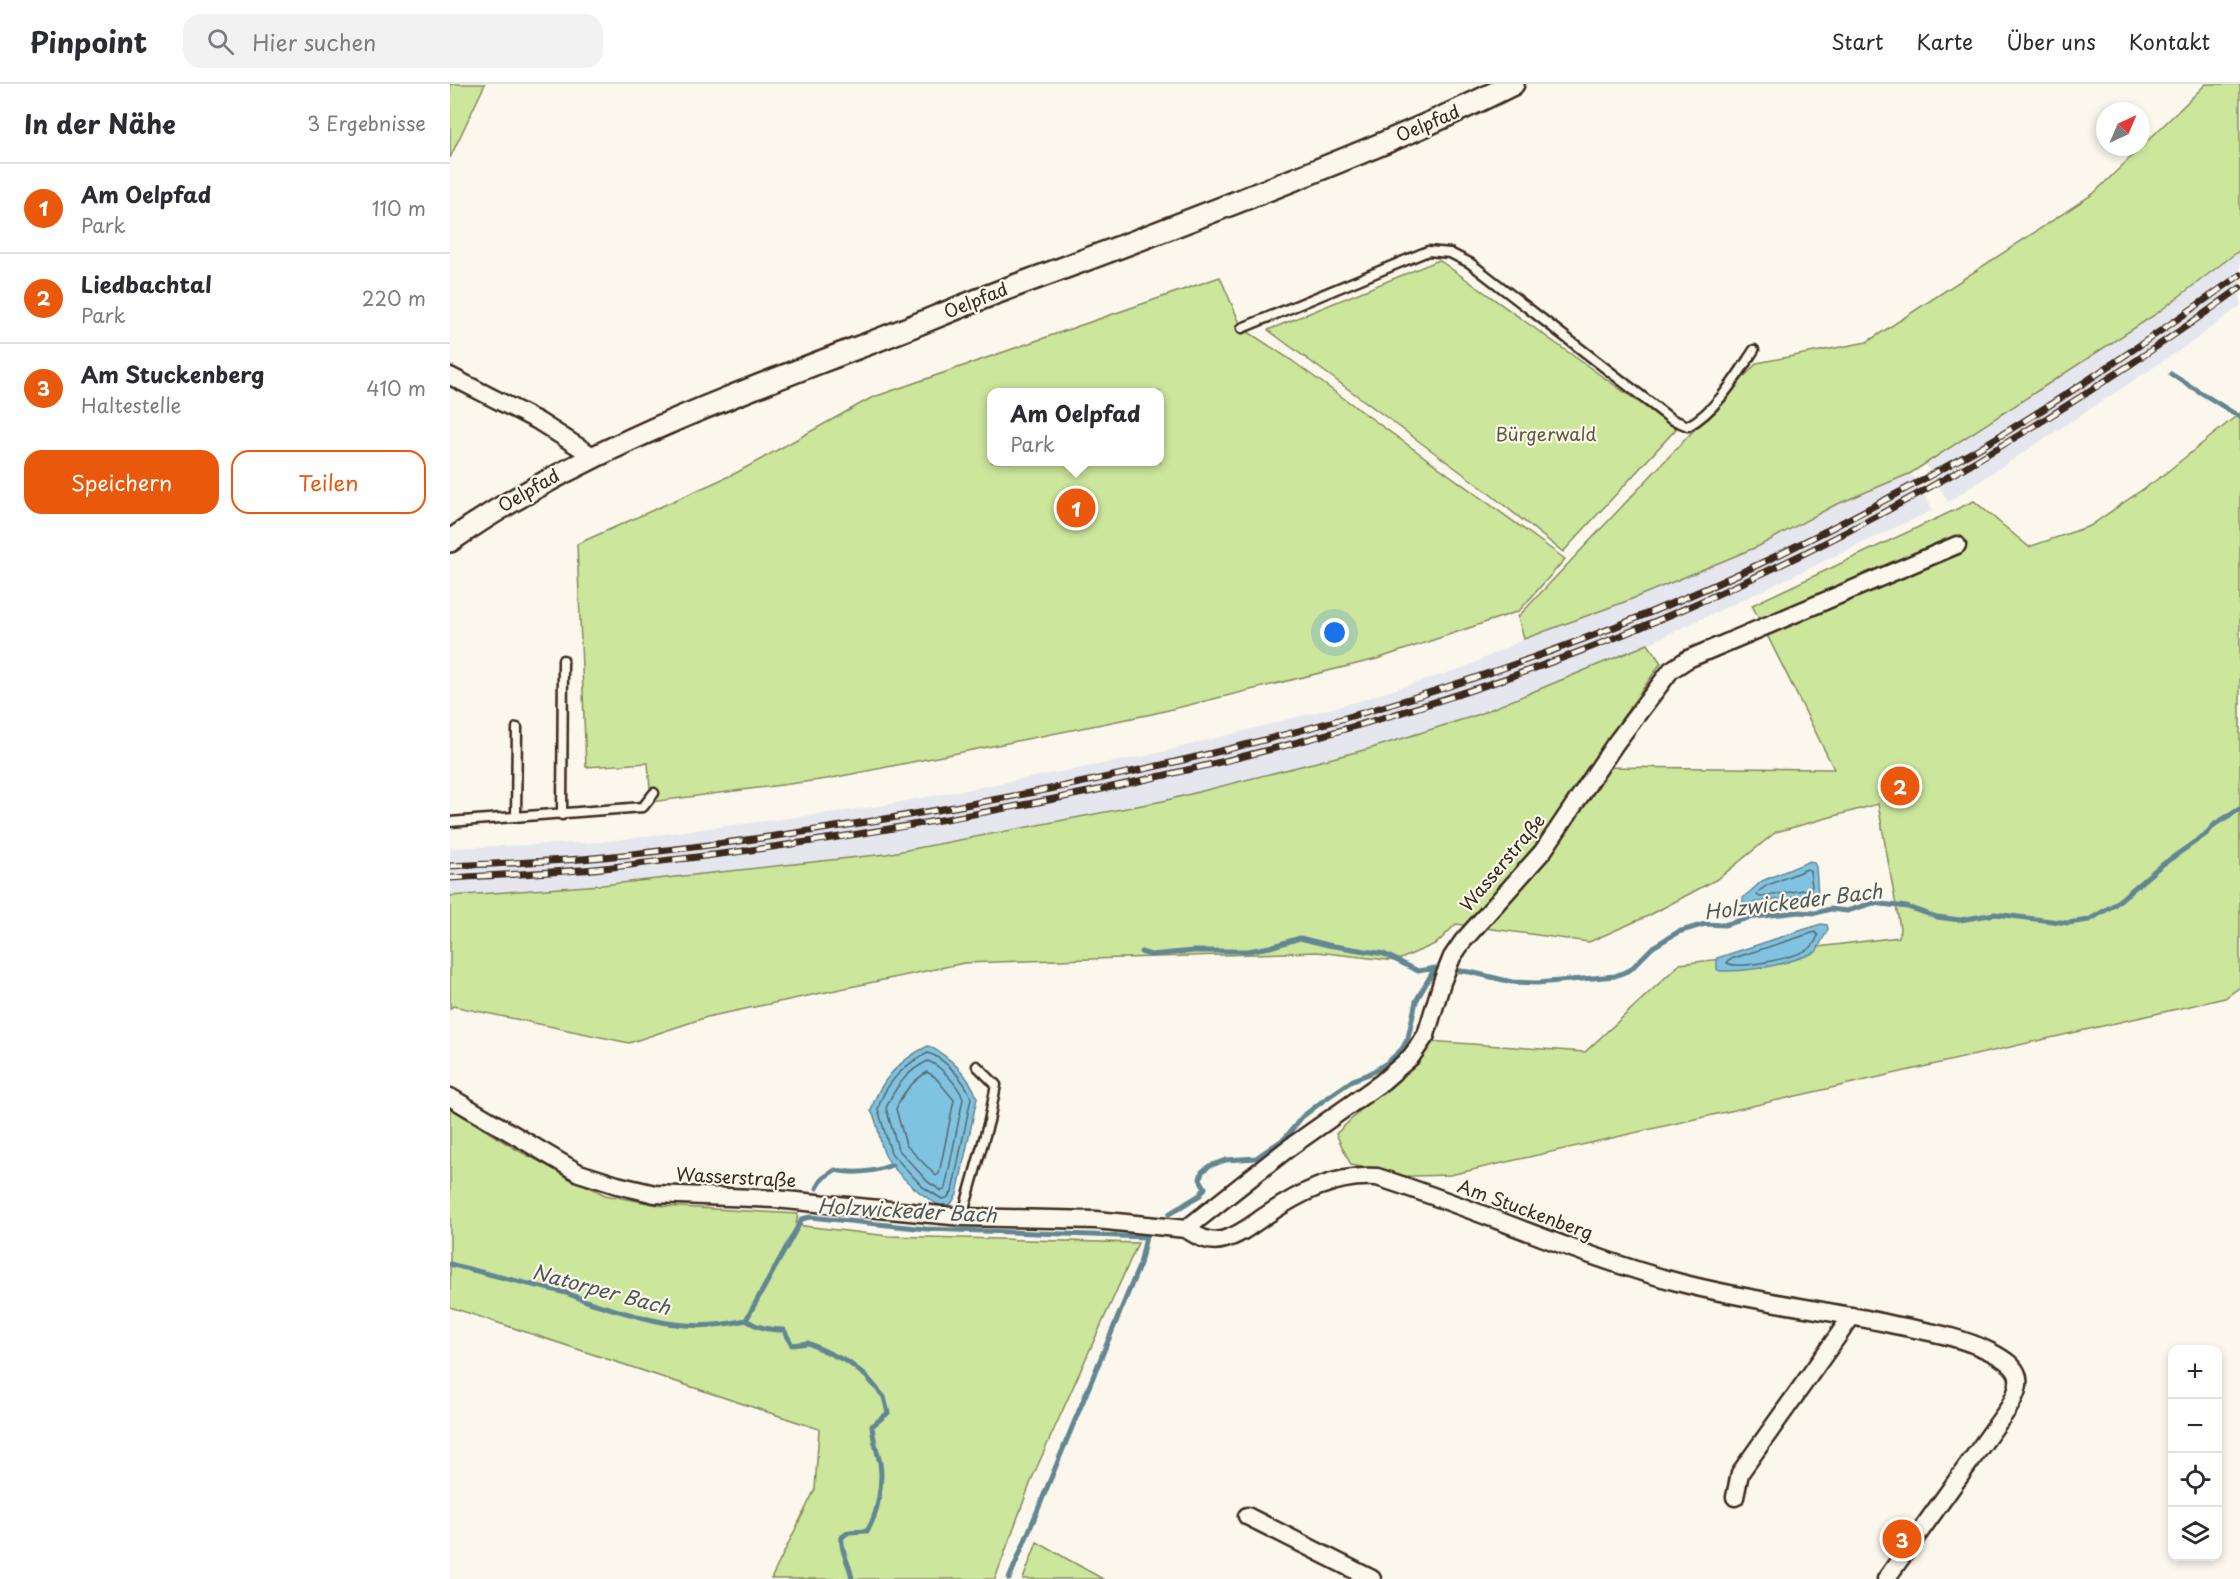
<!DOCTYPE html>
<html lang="de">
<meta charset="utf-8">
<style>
:root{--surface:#fff;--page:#f2f2f3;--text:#2b2b33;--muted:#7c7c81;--line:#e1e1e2;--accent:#ea580c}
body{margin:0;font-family:"Playpen Sans",sans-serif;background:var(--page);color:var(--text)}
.controls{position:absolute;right:18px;bottom:18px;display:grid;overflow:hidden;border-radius:12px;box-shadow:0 3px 9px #0003}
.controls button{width:54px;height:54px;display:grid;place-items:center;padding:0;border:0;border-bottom:2px solid var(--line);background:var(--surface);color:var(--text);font:30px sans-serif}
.compass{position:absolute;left:1646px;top:18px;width:54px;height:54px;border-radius:50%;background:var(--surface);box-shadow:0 3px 9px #0003;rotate:44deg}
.you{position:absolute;left:885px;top:549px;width:21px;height:21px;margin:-15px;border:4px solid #fff;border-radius:50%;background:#1a73e8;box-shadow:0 0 0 9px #1a73e833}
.badge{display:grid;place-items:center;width:39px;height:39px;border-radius:50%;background:var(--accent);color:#fff;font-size:20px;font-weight:700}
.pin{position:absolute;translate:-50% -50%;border:3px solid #fff;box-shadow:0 2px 6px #0006}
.popup{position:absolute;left:537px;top:304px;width:177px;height:78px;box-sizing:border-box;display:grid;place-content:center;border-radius:12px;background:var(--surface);filter:drop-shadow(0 2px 4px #0005);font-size:20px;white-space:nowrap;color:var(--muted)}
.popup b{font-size:22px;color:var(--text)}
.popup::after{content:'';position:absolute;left:50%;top:100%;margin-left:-12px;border:12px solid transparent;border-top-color:var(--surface)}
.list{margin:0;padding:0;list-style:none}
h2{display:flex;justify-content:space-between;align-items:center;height:78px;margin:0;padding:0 24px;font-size:26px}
h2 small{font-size:20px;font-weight:400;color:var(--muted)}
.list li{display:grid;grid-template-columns:39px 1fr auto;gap:18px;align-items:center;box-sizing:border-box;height:90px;padding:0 24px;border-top:2px solid var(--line)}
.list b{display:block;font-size:22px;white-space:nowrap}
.list p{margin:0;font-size:20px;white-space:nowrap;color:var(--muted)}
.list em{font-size:20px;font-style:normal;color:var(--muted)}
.actions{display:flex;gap:12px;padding:18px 24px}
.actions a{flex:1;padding:14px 0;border:2px solid var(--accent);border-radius:18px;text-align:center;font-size:21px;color:var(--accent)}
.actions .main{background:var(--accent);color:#fff}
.icon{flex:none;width:33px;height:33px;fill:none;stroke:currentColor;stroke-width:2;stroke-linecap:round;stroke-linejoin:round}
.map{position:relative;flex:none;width:1790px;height:1495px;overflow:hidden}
header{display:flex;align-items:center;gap:36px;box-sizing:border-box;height:84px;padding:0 30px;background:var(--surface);border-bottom:2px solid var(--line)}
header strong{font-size:28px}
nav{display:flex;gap:33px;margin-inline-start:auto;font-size:21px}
.search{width:420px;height:54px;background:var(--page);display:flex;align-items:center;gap:15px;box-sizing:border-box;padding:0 21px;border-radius:18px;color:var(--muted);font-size:22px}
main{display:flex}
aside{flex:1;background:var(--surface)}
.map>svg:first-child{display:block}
</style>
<header>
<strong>Pinpoint</strong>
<div class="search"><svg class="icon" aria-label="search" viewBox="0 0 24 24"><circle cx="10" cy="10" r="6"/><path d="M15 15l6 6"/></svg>Hier suchen</div>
<nav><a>Start</a><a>Karte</a><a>Über uns</a><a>Kontakt</a></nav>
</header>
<main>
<aside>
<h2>In der Nähe<small>3 Ergebnisse</small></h2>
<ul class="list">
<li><span class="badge">1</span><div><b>Am Oelpfad</b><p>Park</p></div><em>110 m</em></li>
<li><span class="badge">2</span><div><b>Liedbachtal</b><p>Park</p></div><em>220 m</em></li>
<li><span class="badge">3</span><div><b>Am Stuckenberg</b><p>Haltestelle</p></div><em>410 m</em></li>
</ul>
<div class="actions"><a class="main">Speichern</a><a>Teilen</a></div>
</aside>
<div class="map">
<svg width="1790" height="1495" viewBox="0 0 1790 1495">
<rect width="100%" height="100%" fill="#fbf7ec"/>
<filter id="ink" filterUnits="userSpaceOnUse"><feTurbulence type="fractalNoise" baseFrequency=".0167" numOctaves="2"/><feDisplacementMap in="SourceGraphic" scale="12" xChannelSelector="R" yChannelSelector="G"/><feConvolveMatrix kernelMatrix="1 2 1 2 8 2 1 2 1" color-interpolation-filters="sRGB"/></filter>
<g filter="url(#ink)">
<path fill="#e6e7ee" d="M 1790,166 L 1790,222 L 1738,261 L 1498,418 L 1476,381 L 1706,230 Z
M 1461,389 L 1483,426 L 1198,560 L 1027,631 L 922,664 L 713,717 L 436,770 L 152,801 L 0,812 L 0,764 L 150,758 L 424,723 L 700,671 L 905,618 L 1016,583 L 1074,555 L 1177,517 L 1309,462 L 1383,422 Z"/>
<path fill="#cce69c" stroke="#84885d" stroke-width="1.5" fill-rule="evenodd" d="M 0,0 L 35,0 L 0,74 Z
M 1756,0 L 1790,0 L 1790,166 L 1706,230 L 1461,389 L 1383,422 L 1309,462 L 1177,517 L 1074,555 L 1068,533 L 1307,279 L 1417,258 L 1643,110 Z
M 989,176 L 1226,345 L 1113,468 L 1031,403 L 818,246 Z
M 770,193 L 792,244 L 841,276 L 1115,475 L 1069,527 L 927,575 L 702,630 L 377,695 L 201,718 L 198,679 L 136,683 L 127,460 L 286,389 L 421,314 ZM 542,308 L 710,308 L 710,378 L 542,378 Z
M 1790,329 L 1790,903 L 1775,914 L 1000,1091 L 927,1093 L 924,1086 L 901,1081 L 886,1050 L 945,993 L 978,957 L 1135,968 L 1230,880 L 1449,853 L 1450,844 L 1428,720 L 1326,748 L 1269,794 L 1198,832 L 1139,858 L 1006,840 L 987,859 L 946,877 L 867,868 L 514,879 L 257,933 L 179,959 L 3,922 L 0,925 L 0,812 L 152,801 L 436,770 L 713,717 L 922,664 L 1027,631 L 1198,560 L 1211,579 L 1138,683 L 1384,685 L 1302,521 L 1524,417 L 1579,463 L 1640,442 L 1712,392 Z
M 0,1024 L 67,1066 L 155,1111 L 214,1122 L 348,1130 L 346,1141 L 438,1152 L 688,1159 L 583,1392 L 545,1495 L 321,1495 L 365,1405 L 369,1345 L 0,1223 Z
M 587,1458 L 653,1495 L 573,1495 Z"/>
<path fill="#80c3e1" stroke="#648693" stroke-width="1.5" d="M 1360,777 L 1364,779 L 1366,783 L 1368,812 L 1366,814 L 1359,811 L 1293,820 L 1293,814 L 1312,797 Z
M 1371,840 L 1377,841 L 1378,845 L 1366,868 C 1334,881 1304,888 1270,887 L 1267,885 L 1267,874 Z
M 478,962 C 498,971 520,992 527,1014 L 507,1110 L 501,1120 L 491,1122 C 473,1113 445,1090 435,1071 C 428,1057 430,1040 421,1027 C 429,997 451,975 478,962 Z"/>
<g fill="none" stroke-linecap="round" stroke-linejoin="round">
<path stroke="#57676c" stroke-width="1.5" d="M 1357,785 L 1360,787 L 1362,802 L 1360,805 L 1310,813 L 1307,811 L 1308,808 L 1316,802 Z
M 1365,848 L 1368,852 C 1366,856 1364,861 1360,864 C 1347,873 1291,886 1277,879 L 1278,876 L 1284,874 Z
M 478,969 C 495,974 516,998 521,1014 L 502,1108 L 497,1114 L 492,1115 L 473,1103 L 441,1069 L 428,1025 C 434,1001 455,979 478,969 Z
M 478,977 C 491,982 509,1002 513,1015 L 495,1105 L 492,1107 L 478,1098 L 448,1065 L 436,1024 C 444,1005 458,986 478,977 Z
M 477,988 L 485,993 L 504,1016 L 489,1090 L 486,1092 L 456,1061 L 446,1025 C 452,1009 463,997 477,988 Z"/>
<path stroke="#648693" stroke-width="5" d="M 1721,290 L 1790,333
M 691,868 L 701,871 L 743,867 L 798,867 L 820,863 L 850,854 L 878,861 L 934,870 L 968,887 L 985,884 L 1020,888 L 1062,898 L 1087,899 L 1165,892 L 1180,886 L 1203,863 L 1228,848 L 1255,840 L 1274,841 L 1298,834 L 1348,828 L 1366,829 L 1380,825 L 1397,827 L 1423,819 L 1457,823 L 1487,833 L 1510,836 L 1545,830 L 1618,839 L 1639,836 L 1664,821 L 1709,783 L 1756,750 L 1765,740 L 1790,725
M 367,1104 L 373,1094 L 385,1086 C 404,1090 424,1088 442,1081
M 719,1130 L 750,1111 L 755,1104 L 750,1095 L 752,1088 L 759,1082 L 776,1076 L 806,1074 L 835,1054 L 852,1033 L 874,1016 L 903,996 L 919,990 L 937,979 L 952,965 L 958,954 L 966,917 L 985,884
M 0,1180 C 37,1190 75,1199 112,1208 C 122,1210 132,1216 142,1219 C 197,1236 238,1250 296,1236
M 402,1495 C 400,1480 390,1467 392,1453 L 399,1448 L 417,1447 C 428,1431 433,1398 430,1379 C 427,1366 423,1355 422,1342 L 438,1329 L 434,1313 L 417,1293 L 398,1278 L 358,1259 L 342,1261 L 334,1246 C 319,1246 308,1244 296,1236 L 352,1135 L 360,1133 L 476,1145 L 696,1153 L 690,1180 L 559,1495"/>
<g stroke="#3b2a1e" stroke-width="13">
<path id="service" d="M 792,244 L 978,167 L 1000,169 L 1020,179 L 1221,335 L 1238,342 C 1267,326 1286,293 1304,266
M 112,731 L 113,576
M 66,733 L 67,644
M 0,738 L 193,723 L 204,709
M 512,1133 L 539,1037 L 546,1001 L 527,982"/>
</g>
<g stroke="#3b2a1e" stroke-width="21">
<path id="minor" d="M 0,292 L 88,337 L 143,372
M 0,1013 L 129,1089 L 167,1101 L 205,1110 L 325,1115 L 512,1133 L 646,1136 L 736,1145 C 748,1153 760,1160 775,1155 C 790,1151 803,1140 815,1132 C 849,1109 885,1090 927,1093 C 1029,1125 1127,1172 1231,1199 C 1300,1217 1371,1225 1440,1240 C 1474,1247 1510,1252 1541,1268 C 1572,1284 1575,1296 1558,1325 L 1436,1495
M 736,1145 L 836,1066 L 931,999 L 961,973 L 976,951 L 992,898 L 1002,873 L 1013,857 L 1093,767 L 1165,660 L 1221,586 L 1238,575 L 1507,461
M 1285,1413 L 1290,1389 L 1402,1232
M 797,1432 L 922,1495"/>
</g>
<g stroke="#3b2a1e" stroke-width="26">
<path id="tertiary" d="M 0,457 C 124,370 264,319 404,265 C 459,245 512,221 567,201 C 636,176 705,150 774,123 C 871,85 969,47 1063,0"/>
</g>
<use href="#service" stroke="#fbf7ec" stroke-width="8"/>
<use href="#minor" stroke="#fbf7ec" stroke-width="16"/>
<use href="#tertiary" stroke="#fbf7ec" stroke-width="21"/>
<g stroke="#3b2a1e" stroke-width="7">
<path id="rail" d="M 0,782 C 51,779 103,778 154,773 C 304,758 452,734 600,705 C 846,656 1096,583 1322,474 C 1391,440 1459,404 1526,366 C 1617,313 1704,252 1790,191
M 0,794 C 48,791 96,789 144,785 C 176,782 208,777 239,774 C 364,759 486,738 609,714 C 807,674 1002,621 1189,544 C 1403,456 1603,340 1790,204"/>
</g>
<use href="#rail" stroke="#fbf7ec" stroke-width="4.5" stroke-dasharray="14" stroke-linecap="butt"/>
</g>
</g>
<g text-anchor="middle" stroke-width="4.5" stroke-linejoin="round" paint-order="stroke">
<g font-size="18" fill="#3b2a1e" stroke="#fbf7ec">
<text transform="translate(978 40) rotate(-23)" y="6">Oelpfad</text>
<text transform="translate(526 217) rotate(-22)" y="6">Oelpfad</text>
<text transform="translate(79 407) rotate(-30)" y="6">Oelpfad</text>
<text transform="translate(1053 779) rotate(-50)" y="6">Wasserstraße</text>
<text transform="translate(286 1094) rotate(3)" y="6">Wasserstraße</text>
<text transform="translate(1075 1126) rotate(20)" y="6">Am Stuckenberg</text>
</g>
<g font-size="18" fill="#5f593e" stroke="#fbf7ec">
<text x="1096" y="357">Bürgerwald</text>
</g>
<g font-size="20" font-style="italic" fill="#505858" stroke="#fbf7ec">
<text transform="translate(1343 818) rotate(-7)" y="7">Holzwickeder Bach</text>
<text transform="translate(457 1127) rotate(3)" y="7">Holzwickeder Bach</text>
<text transform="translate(151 1206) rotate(15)" y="7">Natorper Bach</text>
</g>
</g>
</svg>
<div class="controls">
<button>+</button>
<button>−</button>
<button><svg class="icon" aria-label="locate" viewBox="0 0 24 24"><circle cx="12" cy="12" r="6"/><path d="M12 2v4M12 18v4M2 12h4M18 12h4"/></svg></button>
<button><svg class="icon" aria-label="layers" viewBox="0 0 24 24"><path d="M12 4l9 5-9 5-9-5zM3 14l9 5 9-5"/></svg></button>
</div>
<svg class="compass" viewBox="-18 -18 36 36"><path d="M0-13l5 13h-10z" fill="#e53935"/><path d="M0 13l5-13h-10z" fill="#7c7c81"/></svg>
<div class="you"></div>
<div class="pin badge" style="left:626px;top:424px">1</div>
<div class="popup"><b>Am Oelpfad</b>Park</div>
<div class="pin badge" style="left:1450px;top:702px">2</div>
<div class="pin badge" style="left:1452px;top:1455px">3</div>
</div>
</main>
